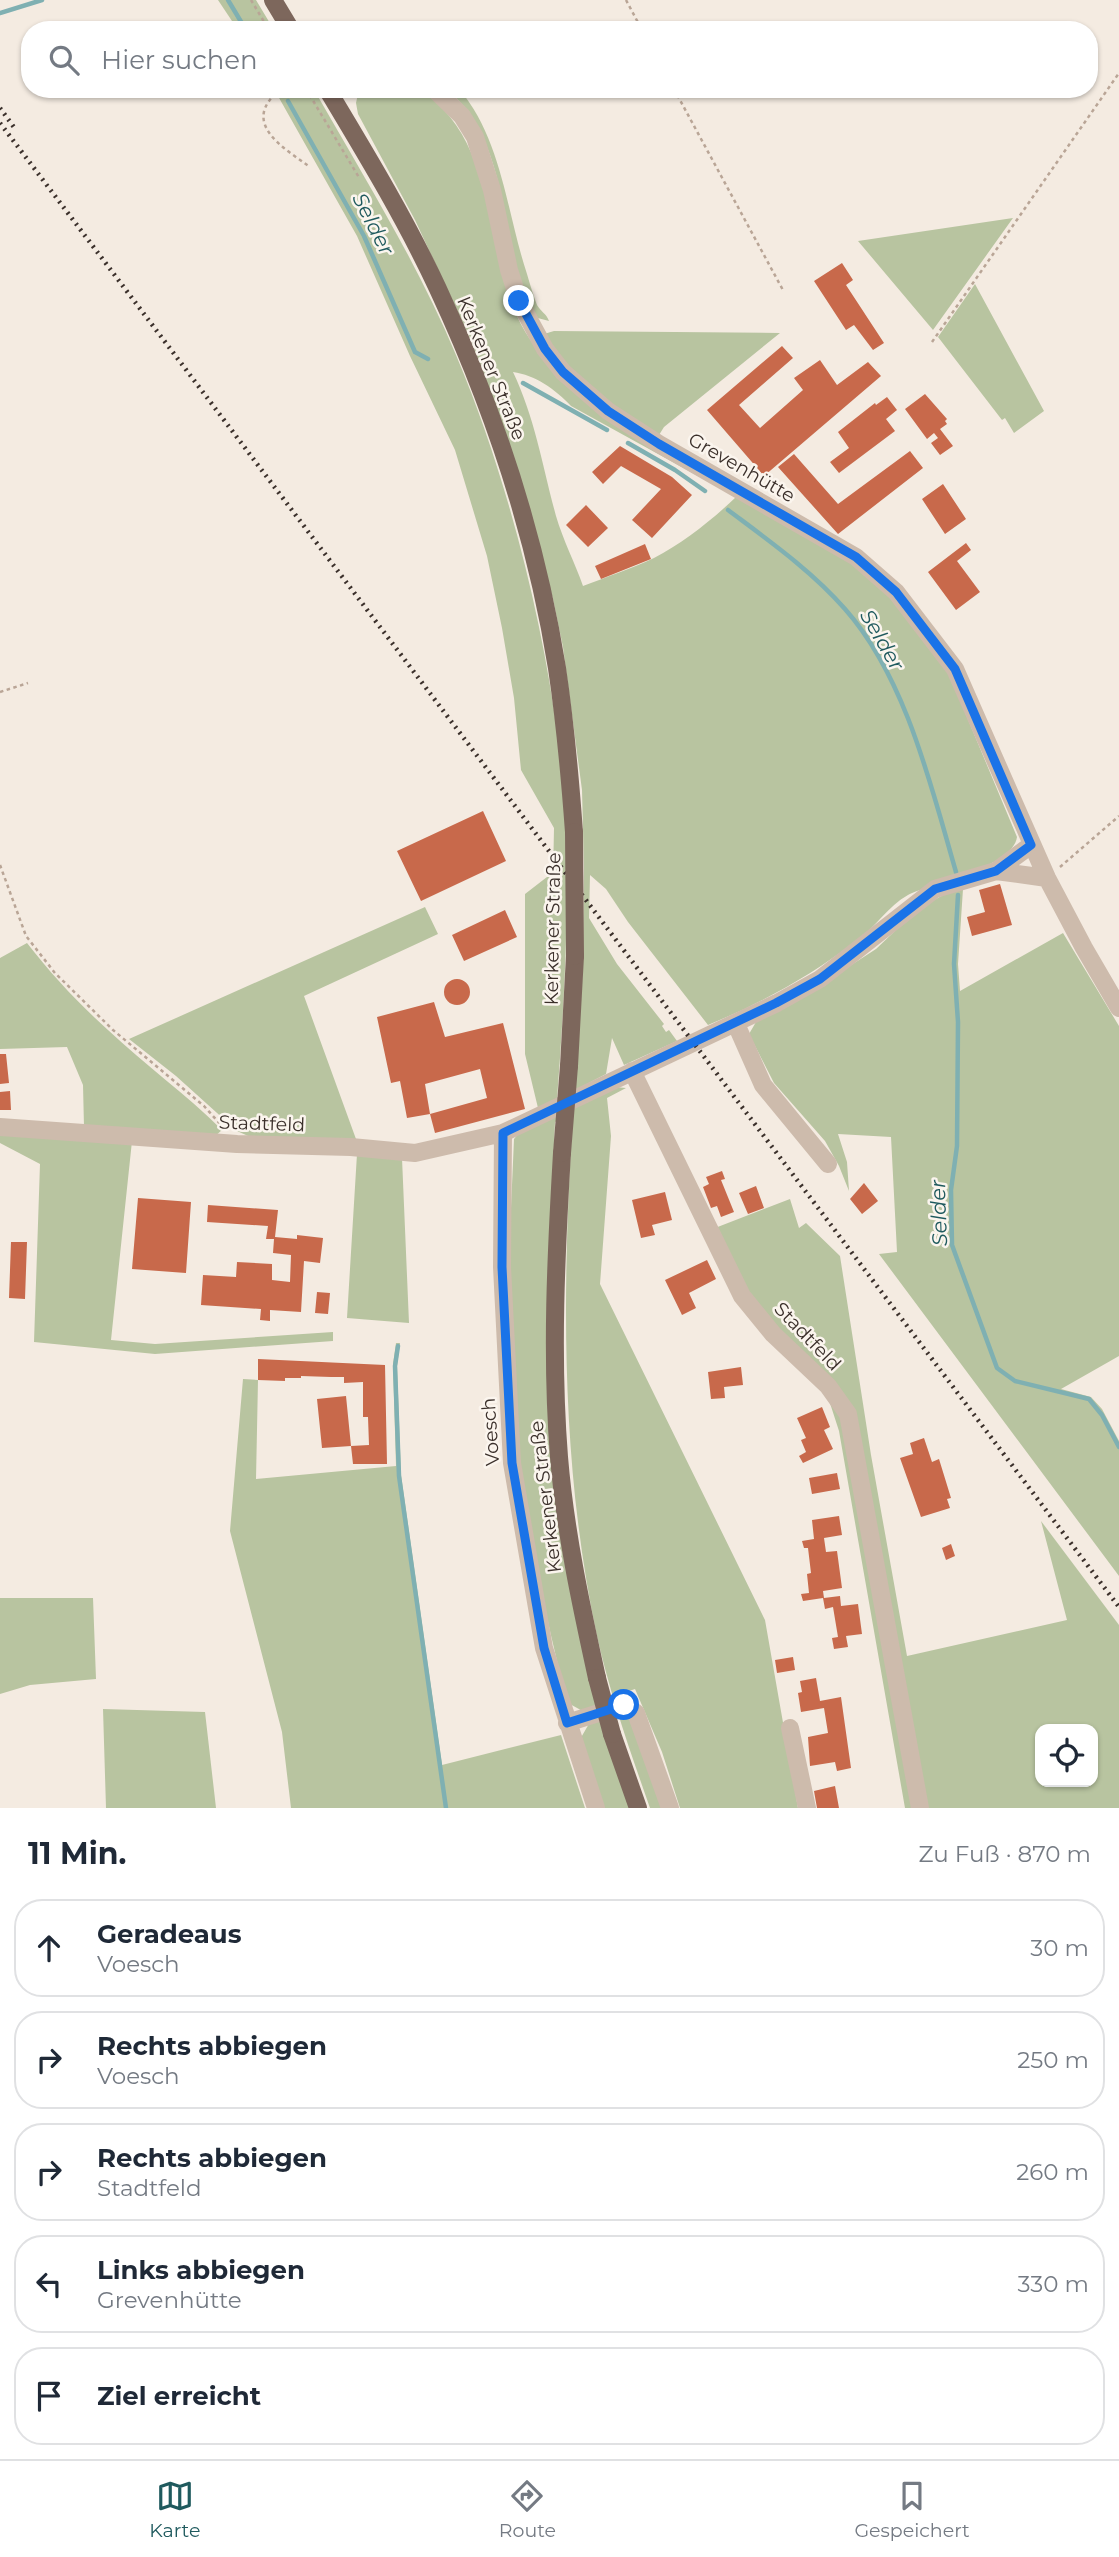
<!DOCTYPE html>
<html lang="de">
<meta charset="utf-8">
<style>
:root{--surface:#fff;--page:#f6f6f7;--text:#1f2937;--muted:#747a83;--line:#e0e1e3;--accent:#1f5a5e}
body{margin:0;font-family:Montserrat,sans-serif;background:var(--page);color:var(--text)}
.controls{position:absolute;right:21px;bottom:21px;display:grid;overflow:hidden;border-radius:14px;box-shadow:0 2px 5px #0004}
.controls button{width:63px;height:63px;display:grid;place-items:center;padding:0;border:0;border-bottom:2px solid var(--line);background:var(--surface);color:var(--text);font:35px sans-serif}
.stop{position:absolute;width:21px;height:21px;margin:-16px;border:5px solid #1a73e8;border-radius:50%;background:#fff}
.stop.end{background:#1a73e8;border-color:#fff;box-shadow:0 2px 7px #0008}
.list{margin:0;padding:0;list-style:none}
h2{display:flex;justify-content:space-between;align-items:center;height:91px;margin:0;padding:0 28px;font-size:30px}
h2 small{font-size:23px;font-weight:400;color:var(--muted)}
.list li{display:grid;grid-template-columns:46px 1fr auto;gap:21px;align-items:center;box-sizing:border-box;height:98px;margin:0 14px 14px;padding:0 14px;border:2px solid var(--line);border-radius:28px}
.list b{display:block;font-size:26px;white-space:nowrap}
.list p{margin:0;font-size:23px;white-space:nowrap;color:var(--muted)}
.list em{font-size:23px;font-style:normal;color:var(--muted)}
.icon{flex:none;width:38px;height:38px;fill:none;stroke:currentColor;stroke-width:2;stroke-linecap:round;stroke-linejoin:round}
.map{position:relative;flex:none;width:1119px;height:1808px;overflow:hidden}
.search{position:absolute;background:var(--surface);box-shadow:0 2px 5px #0004;left:21px;right:21px;top:21px;height:77px;display:flex;align-items:center;gap:18px;box-sizing:border-box;padding:0 24px;border-radius:28px;color:var(--muted);font-size:26px}
.sheet{height:651px;background:var(--surface)}
nav{display:flex;justify-content:space-around;align-items:center;box-sizing:border-box;height:98px;border-top:2px solid var(--line);background:var(--surface);font-size:19px;color:var(--muted)}
nav a{display:grid;justify-items:center;gap:4px}
nav .on{color:var(--accent)}
.map>svg:first-child{display:block}
</style>
<div class="map">
<svg width="1119" height="1808" viewBox="0 0 1119 1808">
<rect width="100%" height="100%" fill="#f4ebe1"/>
<path fill="#b8c4a0" fill-rule="evenodd" d="M 218,0 L 256,0 L 274,30 L 238,30 Z
M 274,89 L 310,89 L 316,93 C 365,179 418,264 456,355 C 505,471 542,614 558,739 C 573,858 566,980 557,1099 L 538,1108 L 525,1054 L 525,894 L 547,877 L 553,877 L 554,828 L 521,770 L 514,698 L 502,628 L 487,556 L 455,450 L 410,356 L 357,236 Z
M 359,89 C 374,89 405,86 418,89 C 424,91 430,97 435,101 C 492,152 487,237 512,303 C 521,331 539,353 558,375 L 845,558 L 885,591 L 949,674 L 1017,837 C 1013,867 934,882 908,895 C 888,906 875,928 856,941 C 809,977 763,1002 708,1025 L 628,922 L 606,889 L 590,875 L 589,918 L 617,964 L 664,1024 L 662,1026 L 666,1032 L 669,1030 L 677,1041 L 624,1065 L 612,1038 L 606,1074 L 575,1090 L 583,966 L 584,868 L 582,790 L 563,647 L 553,599 L 504,428 L 470,338 L 415,220 L 358,114 L 356,103 ZM 513,372 C 535,375 555,389 571,406 L 736,497 C 712,520 683,543 654,558 C 631,569 606,577 583,586 C 575,563 563,540 556,516 C 543,468 535,418 513,372 Z
M 447,89 L 459,89 C 502,139 507,214 527,274 C 530,284 533,295 537,305 C 541,312 546,313 549,321 L 534,317 C 530,307 525,298 522,287 C 501,221 504,138 447,89 Z
M 1013,218 L 933,330 L 858,241 Z
M 975,284 L 1044,411 L 1014,433 L 1005,418 L 1002,420 L 938,337 Z
M 554,331 L 780,333 L 664,427 L 659,435 L 611,405 L 567,366 L 544,334 Z
M 954,889 L 963,889 L 958,964 L 960,991 L 1063,933 L 1119,1026 L 1119,1356 L 1061,1389 L 1091,1397 L 1102,1409 L 1119,1441 L 1119,1576 L 879,1254 L 897,1252 L 891,1137 L 838,1134 L 847,1162 L 849,1191 L 839,1166 L 825,1141 L 774,1083 L 749,1034 L 756,1022 L 825,982 L 876,949 L 918,909 Z
M 425,907 L 438,934 L 304,996 L 356,1139 L 257,1140 L 237,1131 L 176,1076 L 129,1039 Z
M 27,943 C 51,974 78,1003 108,1030 C 145,1065 186,1094 222,1130 L 214,1137 L 84,1127 L 83,1085 L 67,1047 L 0,1049 L 0,958 Z
M 615,1087 L 626,1088 L 607,1098 L 611,1136 L 600,1284 L 765,1620 L 798,1808 L 680,1808 L 662,1752 L 635,1689 L 626,1692 L 619,1704 L 635,1721 L 663,1808 L 650,1808 C 630,1751 610,1694 597,1636 C 560,1463 562,1288 573,1113 L 555,1122 L 549,1255 L 554,1470 L 630,1808 L 604,1808 L 579,1741 L 590,1722 L 588,1714 L 568,1703 C 538,1593 518,1476 511,1363 C 506,1288 511,1214 514,1139 L 518,1134 Z
M 0,1133 L 132,1141 L 111,1340 L 155,1344 L 333,1332 L 333,1341 L 155,1354 L 34,1342 L 40,1164 L 0,1143 Z
M 357,1154 L 402,1158 L 409,1323 L 347,1318 Z
M 790,1199 L 799,1228 L 806,1223 L 840,1256 L 871,1455 L 907,1656 L 1067,1620 L 1041,1521 L 1119,1625 L 1119,1808 L 928,1808 L 859,1430 L 747,1291 L 715,1228 ZM 1040,1729 L 1093,1729 L 1093,1782 L 1040,1782 Z
M 396,1343 L 400,1343 L 397,1366 L 401,1475 L 442,1765 L 561,1735 L 585,1808 L 291,1808 L 282,1732 L 230,1531 L 243,1379 L 258,1380 L 256,1479 L 396,1466 L 393,1364 Z
M 828,1397 L 840,1409 L 915,1808 L 905,1808 L 839,1431 Z
M 0,1598 L 93,1598 L 96,1679 L 30,1685 L 0,1694 Z
M 103,1709 L 205,1712 L 216,1808 L 106,1808 Z"/>
<g fill="none" stroke-linecap="round" stroke-linejoin="round">
<path stroke="#7fb0b2" stroke-width="4.5" d="M 228,0 L 246,30
M 0,13 L 42,0
M 288,101 L 364,236 L 415,352 L 428,359
M 523,383 L 607,430
M 628,443 L 675,470 L 705,491
M 728,510 C 768,540 812,571 845,609 C 906,678 931,786 956,872
M 958,895 L 954,964 L 958,1022 L 957,1146 L 951,1190 L 952,1245 L 997,1368 L 1015,1381 L 1089,1399 L 1102,1415 L 1119,1447
M 398,1346 L 395,1366 L 399,1476 L 446,1808"/>
</g>
<path fill="#c8694b" fill-rule="evenodd" d="M 842,263 L 853,280 L 846,285 L 884,343 L 873,350 L 854,325 L 846,330 L 814,281 Z
M 782,346 L 793,358 L 739,405 L 760,428 L 803,390 L 794,378 L 820,360 L 837,385 L 868,362 L 881,376 L 764,476 L 707,410 Z
M 925,394 L 947,419 L 945,421 L 947,424 L 940,429 L 953,446 L 940,455 L 931,443 L 938,438 L 934,433 L 927,439 L 905,409 Z
M 887,397 L 897,410 L 886,419 L 895,431 L 839,473 L 830,462 L 849,448 L 838,432 L 875,403 L 876,405 Z
M 620,446 L 672,477 L 692,495 L 652,538 L 632,520 L 661,489 L 621,466 L 603,484 L 592,472 Z
M 910,451 L 923,468 L 838,534 L 778,467 L 794,454 L 838,504 Z
M 943,484 L 966,519 L 945,534 L 922,499 Z
M 586,505 L 608,528 L 588,547 L 566,525 Z
M 966,543 L 971,550 L 957,561 L 980,592 L 956,610 L 928,572 Z
M 645,544 L 651,559 L 601,579 L 595,566 Z
M 483,811 L 506,861 L 421,901 L 397,851 Z
M 1000,884 L 1012,925 L 972,936 L 967,917 L 985,912 L 979,890 Z
M 505,910 L 517,937 L 464,961 L 452,935 Z
M444 992a13 13 0 1 1 26 0a13 13 0 1 1-26 0Z
M 434,1002 L 445,1037 L 503,1023 L 525,1109 L 435,1133 L 430,1114 L 407,1118 L 400,1081 L 391,1083 L 377,1017 ZM 480,1069 L 487,1098 L 430,1114 L 425,1084 Z
M 0,1054 L 6,1054 L 9,1083 L 0,1084 Z
M 10,1091 L 11,1110 L 0,1110 L 0,1092 Z
M 722,1171 L 725,1179 L 721,1180 L 734,1212 L 721,1217 L 717,1206 L 711,1208 L 703,1187 L 709,1184 L 706,1177 Z
M 864,1183 L 878,1201 L 862,1214 L 850,1199 Z
M 756,1186 L 764,1208 L 748,1214 L 739,1193 Z
M 665,1192 L 672,1220 L 652,1225 L 655,1235 L 641,1238 L 632,1200 Z
M 138,1198 L 191,1202 L 186,1273 L 132,1269 Z
M 208,1205 L 278,1210 L 275,1237 L 297,1239 L 297,1235 L 323,1238 L 320,1263 L 304,1261 L 301,1312 L 270,1310 L 270,1321 L 260,1320 L 261,1309 L 201,1305 L 203,1275 L 236,1277 L 237,1262 L 272,1264 L 272,1280 L 290,1282 L 291,1255 L 273,1253 L 274,1239 L 266,1239 L 268,1226 L 207,1222 Z
M 11,1242 L 27,1242 L 25,1299 L 9,1298 Z
M 707,1260 L 716,1279 L 689,1293 L 696,1308 L 682,1315 L 665,1280 Z
M 317,1292 L 330,1293 L 328,1314 L 315,1313 Z
M 258,1359 L 385,1365 L 387,1464 L 353,1464 L 351,1446 L 369,1445 L 368,1417 L 363,1417 L 363,1382 L 344,1383 L 344,1377 L 331,1377 L 301,1376 L 301,1378 L 285,1378 L 285,1381 L 258,1380 Z
M 741,1367 L 743,1385 L 724,1387 L 725,1398 L 711,1399 L 708,1372 Z
M 346,1396 L 351,1446 L 322,1448 L 317,1399 Z
M 822,1407 L 830,1427 L 824,1430 L 833,1449 L 803,1463 L 799,1456 L 806,1452 L 801,1440 L 806,1438 L 797,1418 Z
M 924,1438 L 932,1462 L 939,1459 L 951,1498 L 947,1499 L 950,1508 L 921,1517 L 900,1458 L 913,1454 L 910,1443 Z
M 837,1473 L 840,1489 L 812,1494 L 809,1478 Z
M 839,1516 L 842,1535 L 824,1538 L 826,1552 L 837,1551 L 842,1588 L 823,1591 L 824,1598 L 840,1596 L 841,1606 L 858,1604 L 862,1634 L 846,1636 L 848,1647 L 834,1649 L 832,1638 L 838,1637 L 833,1607 L 825,1609 L 823,1598 L 803,1601 L 801,1594 L 809,1593 L 807,1574 L 811,1573 L 808,1548 L 804,1548 L 802,1541 L 814,1539 L 812,1520 Z
M 951,1544 L 955,1556 L 946,1560 L 942,1548 Z
M 793,1657 L 795,1670 L 777,1673 L 775,1660 Z
M 816,1678 L 820,1701 L 841,1697 L 851,1768 L 837,1771 L 835,1762 L 810,1766 L 808,1737 L 828,1733 L 824,1708 L 801,1712 L 798,1693 L 802,1692 L 800,1681 Z
M 835,1786 L 839,1808 L 817,1808 L 814,1791 Z"/>
<g fill="none" stroke-linecap="round" stroke-linejoin="round">
<path stroke="#b9a596" stroke-width="2.5" stroke-dasharray="3.5 3.5" stroke-linecap="butt" d="M 251,0 L 269,30
M 626,0 L 642,30
M 281,89 C 239,122 282,147 310,167
M 306,89 L 360,179
M 674,89 L 784,292
M 932,342 L 1119,73
M 0,692 L 28,683
M 0,865 L 26,936 L 55,973 L 113,1030 L 204,1106 L 221,1125
M 1060,867 L 1119,816"/>
<path stroke="#cdbbac" stroke-width="18" d="M 434,89 L 462,116 L 475,137 L 492,190 L 509,270 L 519,301 L 545,349 L 563,372 L 608,411 L 659,444 L 856,557 L 896,592 L 955,669 L 1047,878 L 1084,948 L 1119,1008
M 996,871 L 1047,878
M 736,1024 L 763,1085 L 828,1164
M 632,1071 L 742,1296 L 773,1334 L 828,1386 L 848,1414 L 920,1808
M 0,1127 L 237,1144 L 351,1147 L 415,1153 L 503,1133 L 777,1003 L 820,979 L 935,889 L 996,871 L 1031,845
M 503,1133 L 502,1267 L 512,1463 L 544,1648 L 596,1808
M 567,1723 L 624,1705 L 636,1713 L 670,1808
M 790,1728 L 807,1808"/>
<path stroke="#7d675c" stroke-width="18" d="M 273,0 L 291,30
M 327,89 C 366,154 406,220 438,289 C 494,409 536,537 557,668 C 565,722 570,777 574,832
M 569,1066 L 575,956
M 562,1153 C 556,1255 551,1356 559,1457 C 565,1531 581,1605 597,1678
M 612,1734 L 638,1808"/>
<path stroke="#3b302b" stroke-width="4.5" stroke-dasharray="2 5" stroke-linecap="butt" d="M 0,108 L 16,130
M 0,123 L 1119,1607"/>
<path stroke="#7d675c" stroke-width="18" d="M 574,832 L 575,956
M 562,1153 L 569,1066
M 597,1678 L 612,1734"/>
</g>
<g fill="none" stroke-linecap="round" stroke-linejoin="round">
<path stroke="#1a73e8" stroke-width="9" d="M 519,301 L 545,349 L 563,372 L 608,411 L 659,444 L 856,557 L 896,592 L 955,669 L 1031,845 L 996,871 L 935,889 L 820,979 L 776,1003 L 503,1133 L 502,1267 L 512,1463 L 544,1648 L 567,1723 L 624,1705"/>
</g>
<g text-anchor="middle" stroke-width="5" stroke-linejoin="round" paint-order="stroke">
<g font-size="19" fill="#3b302b" stroke="#fbf5ee">
<text transform="translate(492 368) rotate(68)" y="7">Kerkener Straße</text>
<text transform="translate(742 467) rotate(30)" y="7">Grevenhütte</text>
<text transform="translate(552 929) rotate(-89)" y="7">Kerkener Straße</text>
<text transform="translate(262 1123) rotate(2)" y="7">Stadtfeld</text>
<text transform="translate(808 1336) rotate(46)" y="7">Stadtfeld</text>
<text transform="translate(490 1432) rotate(-94)" y="7">Voesch</text>
<text transform="translate(545 1497) rotate(-97)" y="7">Kerkener Straße</text>
</g>
<g font-size="21" font-style="italic" fill="#1f5a5e" stroke="#fbf5ee">
<text transform="translate(373 224) rotate(63)" y="7">Selder</text>
<text transform="translate(882 640) rotate(60)" y="7">Selder</text>
<text transform="translate(939 1213) rotate(-92)" y="7">Selder</text>
</g>
</g>
</svg>
<div class="controls">
<button><svg class="icon" aria-label="locate" viewBox="0 0 24 24"><circle cx="12" cy="12" r="6"/><path d="M12 2v4M12 18v4M2 12h4M18 12h4"/></svg></button>
</div>
<div class="stop" style="left:624px;top:1705px"></div>
<div class="stop end" style="left:519px;top:301px"></div>
<div class="search"><svg class="icon" aria-label="search" viewBox="0 0 24 24"><circle cx="10" cy="10" r="6"/><path d="M15 15l6 6"/></svg>Hier suchen</div>
</div>
<section class="sheet">
<h2>11 Min.<small>Zu Fuß · 870 m</small></h2>
<ul class="list">
<li><svg class="icon" aria-label="ahead" viewBox="0 0 24 24"><path d="M12 20V5M6 11l6-6 6 6"/></svg><div><b>Geradeaus</b><p>Voesch</p></div><em>30 m</em></li>
<li><svg class="icon" aria-label="right" viewBox="0 0 24 24"><path d="M7 20v-9h11M14 6l5 5-5 5"/></svg><div><b>Rechts abbiegen</b><p>Voesch</p></div><em>250 m</em></li>
<li><svg class="icon" aria-label="right" viewBox="0 0 24 24"><path d="M7 20v-9h11M14 6l5 5-5 5"/></svg><div><b>Rechts abbiegen</b><p>Stadtfeld</p></div><em>260 m</em></li>
<li><svg class="icon" aria-label="left" viewBox="0 0 24 24"><path d="M17 20v-9H6M10 6l-5 5 5 5"/></svg><div><b>Links abbiegen</b><p>Grevenhütte</p></div><em>330 m</em></li>
<li><svg class="icon" aria-label="arrive" viewBox="0 0 24 24"><path d="M6 21V4h12l-3 4 3 4H6"/></svg><div><b>Ziel erreicht</b></div></li>
</ul>
</section>
<nav>
<a class="on"><svg class="icon" aria-label="map" viewBox="0 0 24 24"><path d="M3 6l6-2 6 2 6-2v14l-6 2-6-2-6 2zM9 4v14M15 6v14"/></svg>Karte</a>
<a><svg class="icon" aria-label="directions" viewBox="0 0 24 24"><path d="M12 3l9 9-9 9-9-9zM9 14v-3h6M13 9l2 2-2 2"/></svg>Route</a>
<a><svg class="icon" aria-label="saved" viewBox="0 0 24 24"><path d="M7 4h10v16l-5-4-5 4z"/></svg>Gespeichert</a>
</nav>
